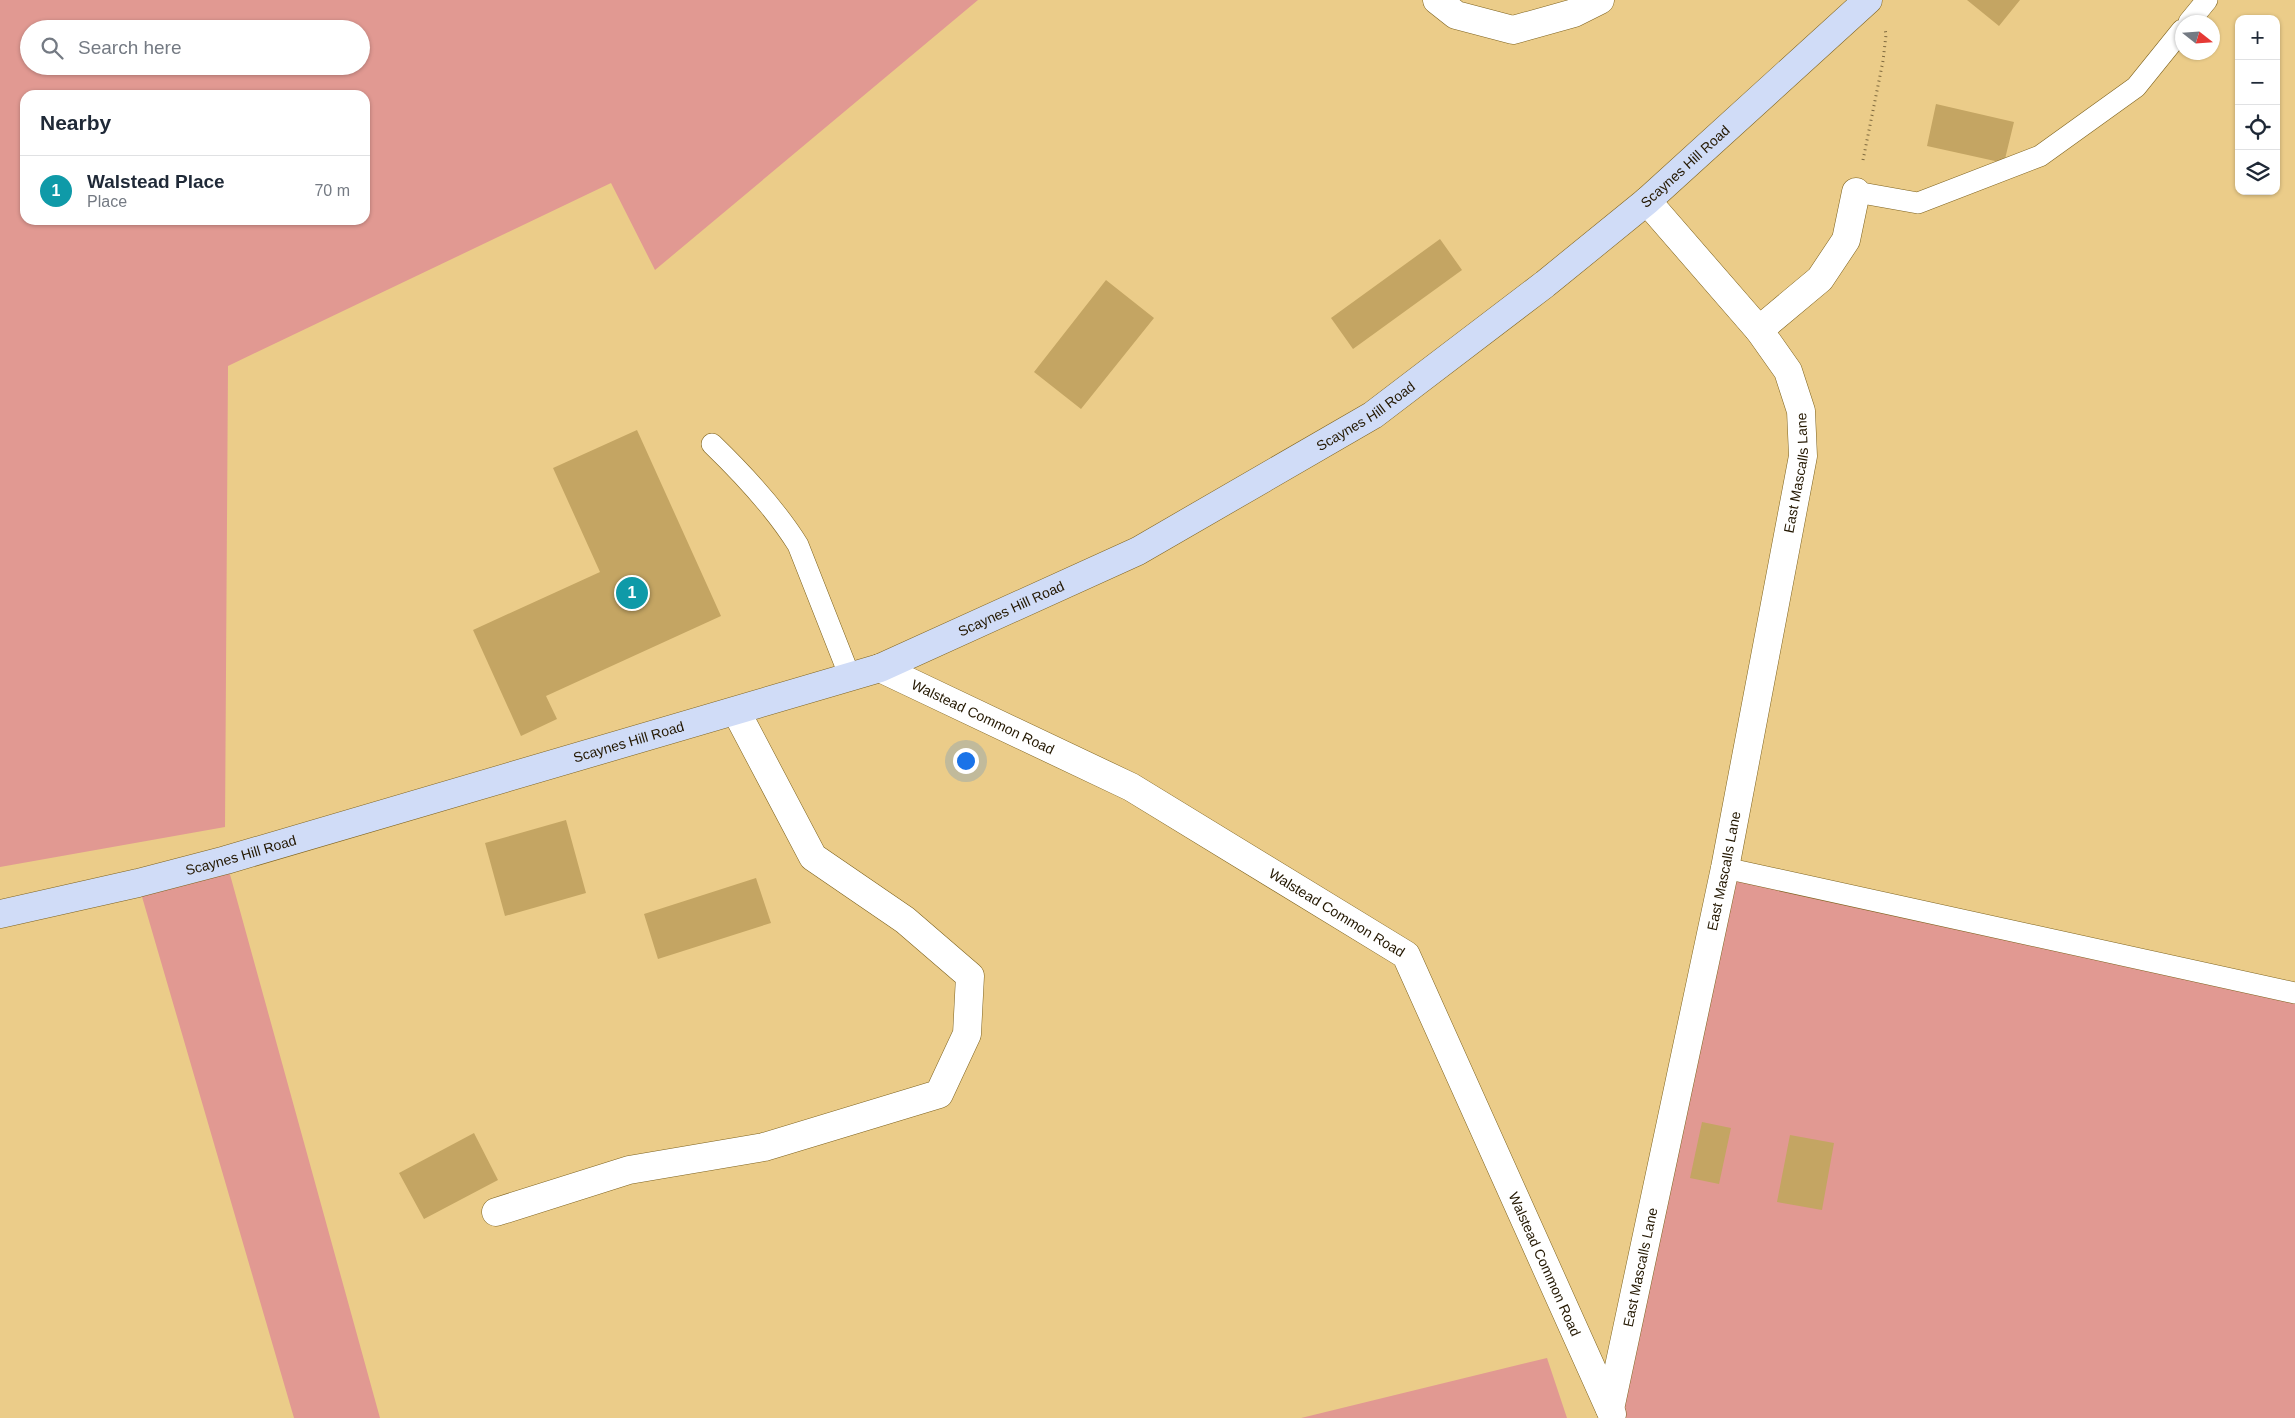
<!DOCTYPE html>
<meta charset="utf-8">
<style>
:root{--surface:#fff;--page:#f2f2f3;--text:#1f2937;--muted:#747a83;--line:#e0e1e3;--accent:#0f766e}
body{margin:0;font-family:Arial,sans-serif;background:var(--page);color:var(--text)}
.controls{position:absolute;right:15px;top:15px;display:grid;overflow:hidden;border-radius:10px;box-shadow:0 1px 4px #0004}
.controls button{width:45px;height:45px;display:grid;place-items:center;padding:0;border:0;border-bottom:1px solid var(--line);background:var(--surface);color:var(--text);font:25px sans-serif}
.compass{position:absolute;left:2175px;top:15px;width:45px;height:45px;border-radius:50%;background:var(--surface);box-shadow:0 1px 4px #0004;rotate:107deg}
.you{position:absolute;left:965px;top:760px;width:18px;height:18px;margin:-12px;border:4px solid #fff;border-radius:50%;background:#1a73e8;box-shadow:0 0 0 8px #1a73e833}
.badge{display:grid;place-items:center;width:32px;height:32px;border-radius:50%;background:var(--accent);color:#fff;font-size:16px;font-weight:700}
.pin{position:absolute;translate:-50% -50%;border:2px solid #fff;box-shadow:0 1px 5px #0006}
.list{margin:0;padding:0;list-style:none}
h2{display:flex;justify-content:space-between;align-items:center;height:65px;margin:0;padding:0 20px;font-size:21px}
h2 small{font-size:16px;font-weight:400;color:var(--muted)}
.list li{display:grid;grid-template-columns:32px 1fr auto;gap:15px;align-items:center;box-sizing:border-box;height:70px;padding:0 20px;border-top:1px solid var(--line)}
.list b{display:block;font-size:19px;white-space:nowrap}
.list p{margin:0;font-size:16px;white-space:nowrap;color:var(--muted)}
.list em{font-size:16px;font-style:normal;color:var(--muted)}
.icon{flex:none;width:28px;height:28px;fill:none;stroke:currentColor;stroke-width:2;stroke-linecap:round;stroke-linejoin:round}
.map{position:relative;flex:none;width:2295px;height:1418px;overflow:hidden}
.search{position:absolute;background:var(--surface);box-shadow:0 1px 4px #0004;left:20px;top:20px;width:350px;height:55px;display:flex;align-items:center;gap:12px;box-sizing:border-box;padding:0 18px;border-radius:28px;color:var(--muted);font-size:19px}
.panel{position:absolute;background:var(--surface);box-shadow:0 1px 4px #0004;left:20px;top:90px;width:350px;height:135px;border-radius:15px}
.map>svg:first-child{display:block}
</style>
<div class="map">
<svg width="2295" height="1418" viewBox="0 0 2295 1418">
<rect width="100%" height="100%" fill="#ebcc89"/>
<path fill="#e19992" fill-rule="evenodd" d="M 0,0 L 978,0 L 655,270 L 611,183 L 228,366 L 225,827 L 0,867 ZM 29,29 L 361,29 L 361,66 L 29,66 ZM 25,95 L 365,95 L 365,220 L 25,220 Z
M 226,860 L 380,1418 L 294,1418 L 138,883 Z
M 1725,868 L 2295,993 L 2295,1418 L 1613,1418 Z
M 1547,1358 L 1567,1418 L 1301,1418 Z"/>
<path fill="#c4a563" d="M 1967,0 L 2020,0 L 1999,26 Z
M 1936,104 L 2014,122 L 2004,163 L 1927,146 Z
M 1440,239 L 1462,270 L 1353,349 L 1331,318 Z
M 1106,280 L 1154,318 L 1081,409 L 1034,372 Z
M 637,430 L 721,616 L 546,696 L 557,719 L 521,736 L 473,630 L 600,572 L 553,468 Z
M 566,820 L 586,893 L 505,916 L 485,843 Z
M 756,878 L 771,923 L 658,959 L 644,914 Z
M 1702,1122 L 1731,1128 L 1719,1184 L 1690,1178 Z
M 474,1133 L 498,1180 L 424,1219 L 399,1173 Z
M 1790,1135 L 1834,1143 L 1822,1210 L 1777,1202 Z"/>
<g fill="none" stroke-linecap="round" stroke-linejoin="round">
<g stroke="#7e621d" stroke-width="22">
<path id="service" d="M 2189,22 L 2207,0
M 1856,192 L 1918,203 L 2040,156 L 2136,87 L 2182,30
M 712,444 C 744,475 775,508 798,545 L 850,677
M 1725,868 L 2295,993"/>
</g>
<g stroke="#7e621d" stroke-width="29">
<path id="minor" d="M 1437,0 L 1456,15 L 1513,30 L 1574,13 L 1600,0
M 1759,330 L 1820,279 L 1846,240 L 1856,192
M 496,1212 L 629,1170 L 764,1147 L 939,1094 L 967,1034 L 970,976 L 905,920 L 813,857 L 736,711"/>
</g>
<g stroke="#7e621d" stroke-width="29">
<g id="tertiary">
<path id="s1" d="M 880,668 L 1131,787 L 1406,955 L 1612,1414"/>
<path id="s2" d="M 1610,1409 L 1725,868 L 1803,456 L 1801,411 L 1788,371 L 1759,330 L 1647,201"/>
</g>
</g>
<g stroke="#7e621d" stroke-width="29">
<g id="secondary">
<path id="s3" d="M 0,914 L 138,883 L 226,860 L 880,668 L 1138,551 L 1373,415 L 1545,284 L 1647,201 L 1868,0"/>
</g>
</g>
<path stroke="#7f6a3f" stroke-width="3" stroke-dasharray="1 4" stroke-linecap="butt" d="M 1863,160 L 1883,61 L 1886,35 L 1885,28"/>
<use href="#service" stroke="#fff" stroke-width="21"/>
<use href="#minor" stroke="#fff" stroke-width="28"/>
<use href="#tertiary" stroke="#fff" stroke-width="28"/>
<use href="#secondary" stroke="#d0dcf7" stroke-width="28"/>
</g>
<g text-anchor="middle" stroke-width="4.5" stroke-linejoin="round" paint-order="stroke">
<g font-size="14" fill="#231700" stroke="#feefce">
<text dy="5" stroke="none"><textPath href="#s3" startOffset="1868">Scaynes Hill Road</textPath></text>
<text dy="5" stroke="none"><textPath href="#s3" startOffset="1462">Scaynes Hill Road</textPath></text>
<text dy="5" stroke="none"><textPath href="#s2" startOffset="955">East Mascalls Lane</textPath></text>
<text dy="5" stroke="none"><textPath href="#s3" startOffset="1058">Scaynes Hill Road</textPath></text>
<text dy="5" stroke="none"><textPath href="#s1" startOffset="114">Walstead Common Road</textPath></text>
<text dy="5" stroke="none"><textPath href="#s3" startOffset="652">Scaynes Hill Road</textPath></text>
<text dy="5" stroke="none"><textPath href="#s3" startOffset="248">Scaynes Hill Road</textPath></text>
<text dy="5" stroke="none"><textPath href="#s2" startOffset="550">East Mascalls Lane</textPath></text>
<text dy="5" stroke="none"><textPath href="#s1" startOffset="519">Walstead Common Road</textPath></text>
<text dy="5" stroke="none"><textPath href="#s1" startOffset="939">Walstead Common Road</textPath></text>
<text dy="5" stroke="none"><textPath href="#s2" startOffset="145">East Mascalls Lane</textPath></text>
</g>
</g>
</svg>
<div class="controls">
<button>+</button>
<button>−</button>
<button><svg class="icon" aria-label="locate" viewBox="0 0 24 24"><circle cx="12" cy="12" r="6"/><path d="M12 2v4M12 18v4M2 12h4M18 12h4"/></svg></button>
<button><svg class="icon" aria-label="layers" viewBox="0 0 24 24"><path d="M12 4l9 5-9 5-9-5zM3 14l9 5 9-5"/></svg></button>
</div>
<svg class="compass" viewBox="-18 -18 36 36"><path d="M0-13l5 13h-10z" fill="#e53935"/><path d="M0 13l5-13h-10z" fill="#747a83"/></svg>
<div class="you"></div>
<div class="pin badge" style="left:632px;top:593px;background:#0f9aa8">1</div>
<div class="search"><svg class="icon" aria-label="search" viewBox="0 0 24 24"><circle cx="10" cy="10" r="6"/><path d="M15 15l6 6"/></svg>Search here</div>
<section class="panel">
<h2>Nearby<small></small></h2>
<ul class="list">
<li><span class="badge" style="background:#0f9aa8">1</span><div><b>Walstead Place</b><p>Place</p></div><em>70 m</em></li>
</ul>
</section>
</div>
